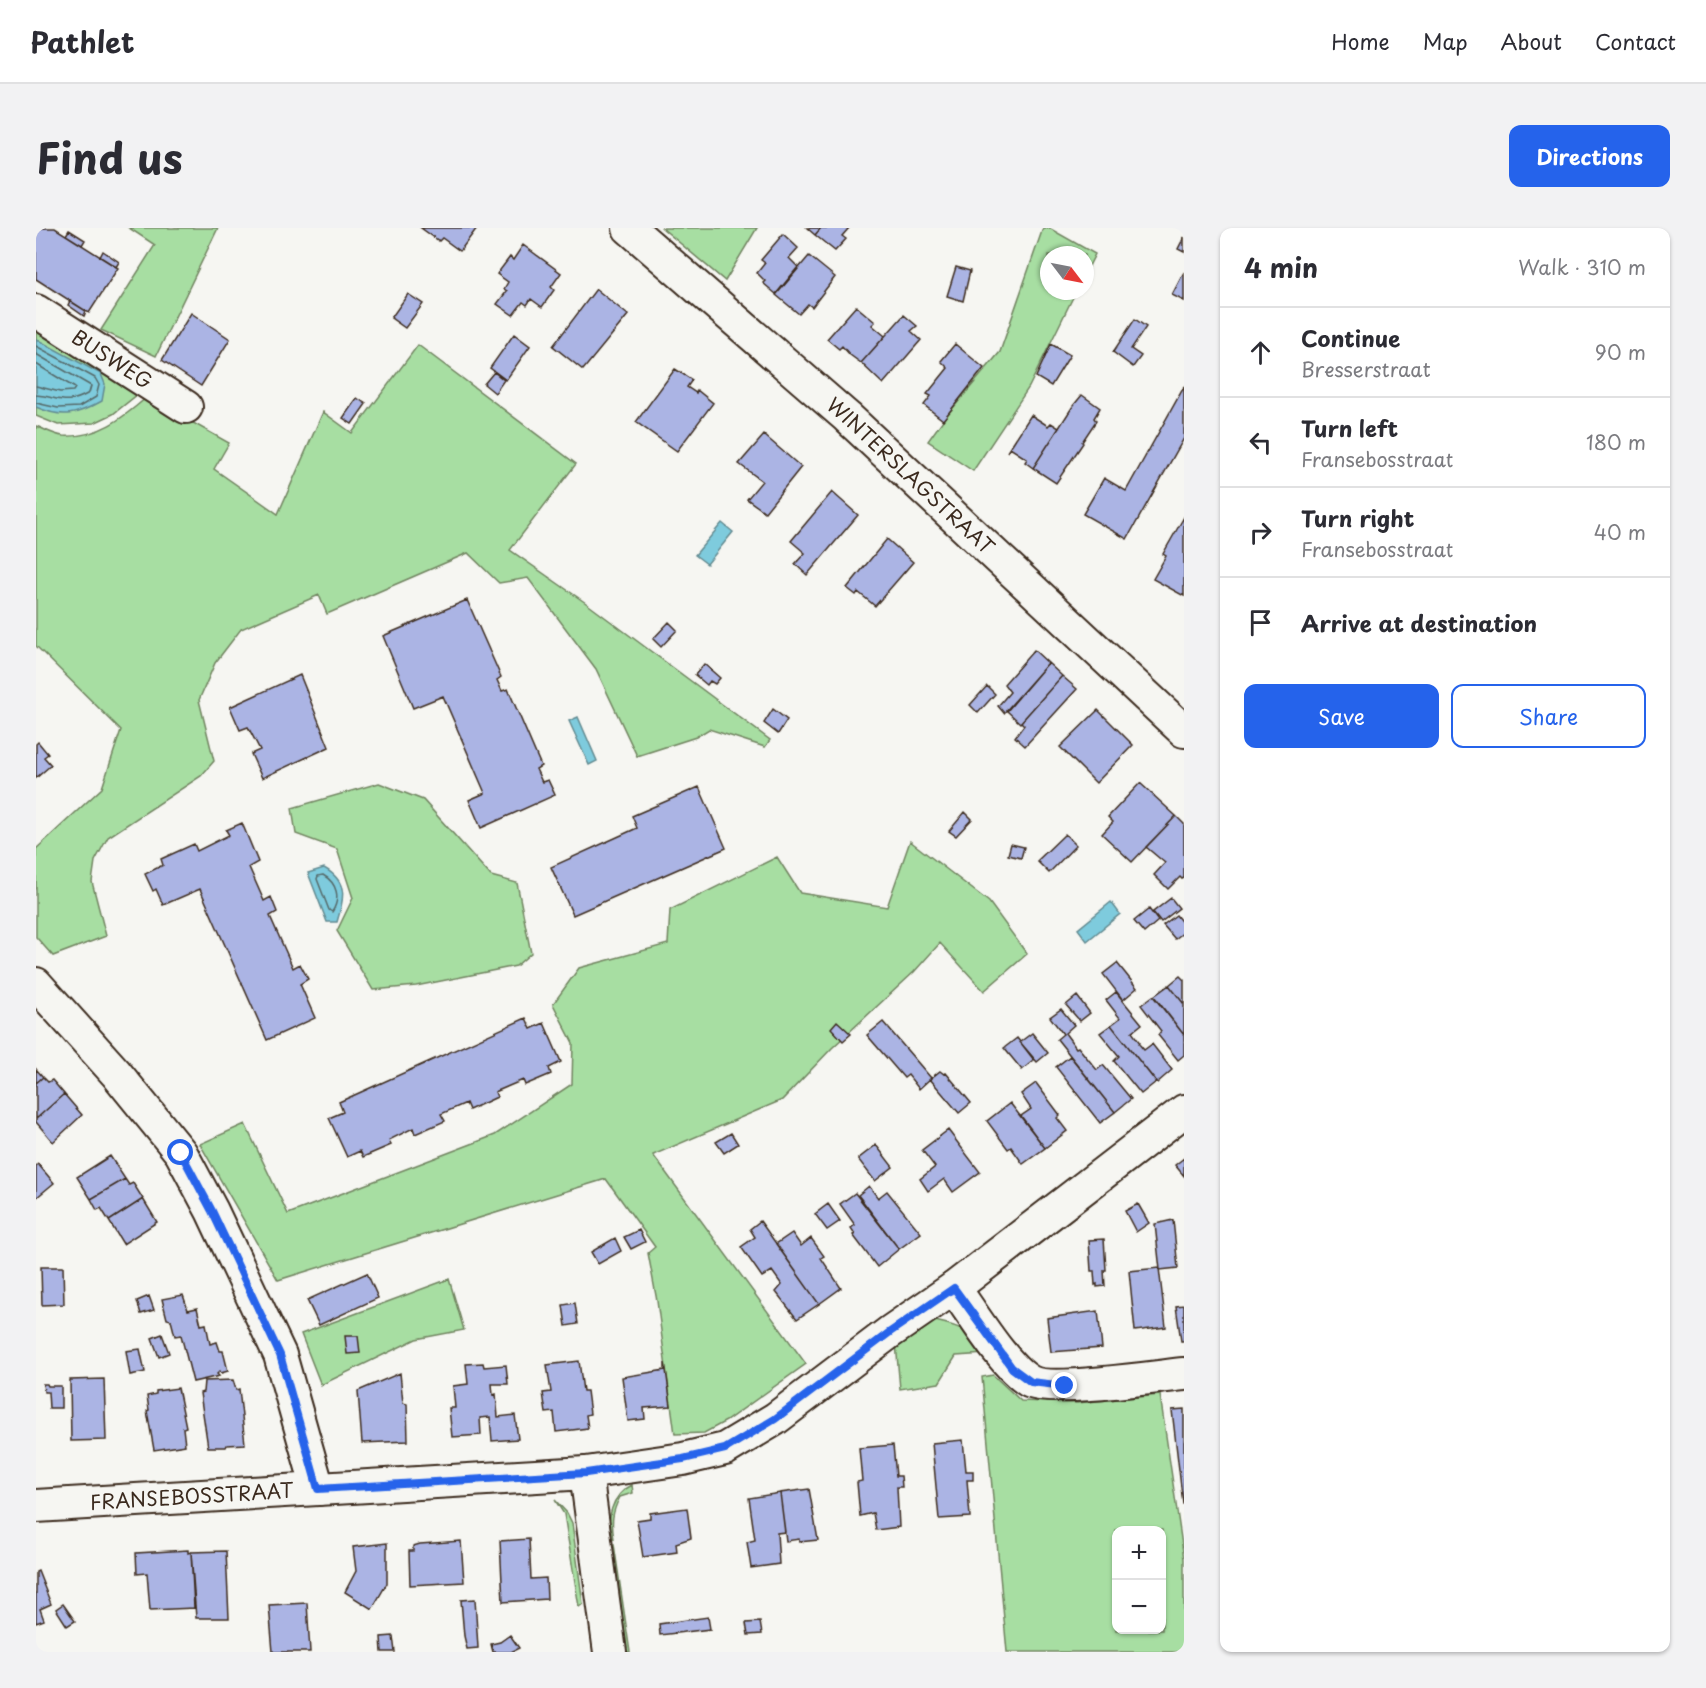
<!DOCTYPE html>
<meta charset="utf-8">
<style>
:root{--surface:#fff;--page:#f2f2f3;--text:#2b2b33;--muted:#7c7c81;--line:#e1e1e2;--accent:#2563eb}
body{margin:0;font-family:"Playpen Sans",sans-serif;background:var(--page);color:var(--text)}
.controls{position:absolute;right:18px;bottom:18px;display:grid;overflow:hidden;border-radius:12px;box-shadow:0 2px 4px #0004}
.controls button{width:54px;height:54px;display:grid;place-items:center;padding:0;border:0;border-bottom:2px solid var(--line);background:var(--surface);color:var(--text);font:30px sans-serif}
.compass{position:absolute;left:1004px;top:18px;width:54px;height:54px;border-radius:50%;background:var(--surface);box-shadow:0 2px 4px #0004;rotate:122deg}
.stop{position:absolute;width:18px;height:18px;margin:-14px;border:4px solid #2563eb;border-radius:50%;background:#fff}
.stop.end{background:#2563eb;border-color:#fff;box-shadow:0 2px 6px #0008}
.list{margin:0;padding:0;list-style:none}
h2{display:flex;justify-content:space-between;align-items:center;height:78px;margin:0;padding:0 24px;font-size:26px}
h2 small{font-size:20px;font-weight:400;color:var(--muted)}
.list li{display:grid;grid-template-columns:39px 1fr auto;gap:18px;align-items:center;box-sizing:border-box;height:90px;padding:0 24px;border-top:2px solid var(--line)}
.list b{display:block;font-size:22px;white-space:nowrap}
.list p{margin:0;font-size:20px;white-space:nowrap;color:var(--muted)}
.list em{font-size:20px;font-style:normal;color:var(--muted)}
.actions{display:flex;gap:12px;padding:18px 24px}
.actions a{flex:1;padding:14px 0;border:2px solid var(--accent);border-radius:12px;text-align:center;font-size:21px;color:var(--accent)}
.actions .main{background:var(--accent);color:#fff}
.icon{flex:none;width:33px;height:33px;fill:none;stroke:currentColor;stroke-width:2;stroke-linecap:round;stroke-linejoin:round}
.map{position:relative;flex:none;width:1148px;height:1424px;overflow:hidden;border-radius:12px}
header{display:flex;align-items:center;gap:36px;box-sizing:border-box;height:84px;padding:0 30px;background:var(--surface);border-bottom:2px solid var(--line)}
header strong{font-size:28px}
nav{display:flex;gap:33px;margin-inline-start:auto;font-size:21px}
.intro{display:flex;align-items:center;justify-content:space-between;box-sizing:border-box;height:144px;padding:0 36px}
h1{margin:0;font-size:42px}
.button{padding:15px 27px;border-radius:12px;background:var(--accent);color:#fff;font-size:21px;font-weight:700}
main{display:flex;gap:36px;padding:0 36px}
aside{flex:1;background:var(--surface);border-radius:12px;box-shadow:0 2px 4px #0004}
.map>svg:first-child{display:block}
</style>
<header>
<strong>Pathlet</strong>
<nav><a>Home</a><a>Map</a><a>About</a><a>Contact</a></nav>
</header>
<div class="intro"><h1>Find us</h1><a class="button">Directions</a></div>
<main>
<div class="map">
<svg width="1148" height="1424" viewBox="0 0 1148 1424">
<rect width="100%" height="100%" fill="#f6f6f2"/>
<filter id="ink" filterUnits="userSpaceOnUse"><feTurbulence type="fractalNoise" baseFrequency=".0167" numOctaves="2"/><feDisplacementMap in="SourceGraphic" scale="12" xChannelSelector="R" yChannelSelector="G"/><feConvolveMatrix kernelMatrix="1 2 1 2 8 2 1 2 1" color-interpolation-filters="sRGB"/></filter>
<g filter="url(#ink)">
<path fill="#a7dea2" stroke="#718460" stroke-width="1.5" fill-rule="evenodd" d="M 93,0 L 182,0 L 120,128 L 65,102 L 119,17 Z
M 626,0 L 721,0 L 689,53 Z
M 1007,0 L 1013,0 L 1059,26 L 1049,46 L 1049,27 L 1013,27 L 1013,63 L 1040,63 L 993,159 L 937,243 L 892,213 L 907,192 L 964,124 Z
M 0,96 L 102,166 L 77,186 L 58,195 L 22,197 L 0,188 Z
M 382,117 L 540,236 L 474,322 L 550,375 L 734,512 L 729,519 L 673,501 L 660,509 L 601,528 L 560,441 L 492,350 L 463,355 L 432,325 L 291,386 L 283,367 L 205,401 L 179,435 L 163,472 L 178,533 L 165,548 L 72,609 L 59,633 L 56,654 L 70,708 L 17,728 L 0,709 L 0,621 L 66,560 L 85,502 L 0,418 L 0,198 C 8,201 18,207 27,208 C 62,210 87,190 111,169 L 193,215 L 178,241 L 242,286 L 287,184 L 316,205 Z
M 343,555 L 387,572 L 455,648 L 481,655 L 495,725 L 480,738 L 380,758 L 337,762 L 301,703 L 317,670 L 301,621 L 260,606 L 256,580 Z
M 874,613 L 953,674 L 991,726 L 948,763 L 904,715 L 878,744 L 796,820 L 746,872 L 617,927 L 770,1136 L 690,1193 L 668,1205 L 639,1206 L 621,1073 L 612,1025 L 619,1019 L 570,951 L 242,1052 L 164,916 L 209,896 L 252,986 L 459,907 L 536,856 L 537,815 L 517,776 L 543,740 L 632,716 L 634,682 L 741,629 L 764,665 L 851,679 Z
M 413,1051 L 428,1102 L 380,1111 L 285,1157 L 265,1106 Z
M 899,1093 C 926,1099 934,1102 949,1126 L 920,1128 L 903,1155 L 864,1161 L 860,1115 L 882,1098 Z
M 957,1147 L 985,1173 L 1041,1175 L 1124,1167 L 1148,1331 L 1148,1424 L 971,1424 L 946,1149 ZM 1080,1302 L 1126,1302 L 1126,1402 L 1080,1402 Z
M 596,1257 L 597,1265 L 584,1269 C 576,1284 575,1294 578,1311 L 573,1312 C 572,1290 574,1268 596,1257 Z
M 519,1272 L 531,1285 L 536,1295 L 547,1376 L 543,1379 L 528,1286 Z
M 578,1316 L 594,1424 L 590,1424 L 575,1317 Z"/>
<path fill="#7ecbdd" stroke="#638b91" stroke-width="1.5" d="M 0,111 L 65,146 L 69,156 L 66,173 C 41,187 27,191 0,179 Z
M 686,295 L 697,304 L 671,336 L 659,327 Z
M 542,489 L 561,533 L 553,537 L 533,493 Z
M 288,640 C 313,654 308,671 301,694 L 291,694 L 272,645 Z
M 1075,674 L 1084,686 L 1051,713 L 1042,701 Z"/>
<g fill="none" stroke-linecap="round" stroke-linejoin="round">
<path stroke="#566a6a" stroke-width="1.5" d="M 0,118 L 59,150 L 63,157 L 60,169 L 43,179 L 22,180 L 0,175
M 0,126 L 55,158 L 53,165 C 28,179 24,169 0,167
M 0,136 L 39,160 L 37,163 L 24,164 L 0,158
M 287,647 C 301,655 305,670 296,684 L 293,682 L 281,651 L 282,648 Z"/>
</g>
<path fill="#abb4e4" stroke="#3b2a1e" stroke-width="1.5" d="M 0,0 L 19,0 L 82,40 L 53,85 L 0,51 Z
M 385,0 L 441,0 L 424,23 L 406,10 L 403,13 Z
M 771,0 L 785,0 L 779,7 Z
M 785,0 L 813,0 L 806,8 L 810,11 L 799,23 L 779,7 Z
M 33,2 L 49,12 L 46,17 L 30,7 Z
M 747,6 L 762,20 L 753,30 L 762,39 L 740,66 L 727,55 L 729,53 L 721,45 L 729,35 L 725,32 Z
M 1148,9 L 1148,24 L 1142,21 Z
M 487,17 L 525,45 L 515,59 L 518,62 L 506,79 L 495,71 L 491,77 L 487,74 L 477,87 L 461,76 L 471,63 L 468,61 L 472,54 L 461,46 L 474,29 L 477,32 Z
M 67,23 L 83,34 L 80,39 L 64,29 Z
M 773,28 L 799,49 L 776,79 L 772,76 L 763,86 L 740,67 Z
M 920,39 L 934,43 L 927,73 L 911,68 Z
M 1148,44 L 1148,73 L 1136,67 Z
M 560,61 L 592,87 L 547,142 L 517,118 Z
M 372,66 L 387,76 L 369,100 L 355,90 Z
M 34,73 L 50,83 L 48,88 L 32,77 Z
M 820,78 L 839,94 L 836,97 L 849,108 L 825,135 L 814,127 L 806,118 L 803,121 L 791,111 Z
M 155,85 L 194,111 L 165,158 L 126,132 Z
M 868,87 L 881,98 L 875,103 L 885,112 L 847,156 L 825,135 Z
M 1099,91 L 1110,99 L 1095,121 L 1105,128 L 1097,139 L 1077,124 Z
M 478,106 L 494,118 L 470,152 L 454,140 Z
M 919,116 L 948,140 L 907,192 L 888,177 L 895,168 L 891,166 L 912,140 L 905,133 Z
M 1015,116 L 1034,127 L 1015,158 L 1000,149 Z
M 639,141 L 656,152 L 651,159 L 660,165 L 661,162 L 677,175 L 641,223 L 600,194 Z
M 458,144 L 468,152 L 459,165 L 448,156 Z
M 1148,159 L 1148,210 L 1091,311 L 1047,286 L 1068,250 L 1090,263 Z
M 1046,167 L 1064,180 L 1058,190 L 1060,193 L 1046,214 L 1047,215 L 1020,255 L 997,240 L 1037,178 Z
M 321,170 L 330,176 L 316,196 L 307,190 Z
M 995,187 L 1012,198 L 1015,195 L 1023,200 L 997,240 L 989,234 L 991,231 L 974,220 L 971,224 Z
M 728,207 L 765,239 L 729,284 L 711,271 L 726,253 L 703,236 Z
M 796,264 L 822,287 L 771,347 L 759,336 L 769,325 L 755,313 Z
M 1148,289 L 1148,368 L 1117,351 L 1130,328 L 1127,326 Z
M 851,311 L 877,334 L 839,378 L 822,364 L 820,367 L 811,360 Z
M 431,372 L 465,449 L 461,452 L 466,463 L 472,461 L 505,538 L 500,541 L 506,554 L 512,552 L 519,567 L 445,600 L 433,572 L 449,565 L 407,468 L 377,480 L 347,408 Z
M 633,394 L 641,402 L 625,419 L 617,411 Z
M 998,422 L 1012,435 L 968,485 L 962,478 L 974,464 L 968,456 Z
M 1012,435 L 1026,448 L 984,495 L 971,483 Z
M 668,436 L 684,450 L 679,456 L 674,453 L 671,457 L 659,447 Z
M 264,447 L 293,519 L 226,550 L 215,526 L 224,522 L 212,499 L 204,502 L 194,479 Z
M 1026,448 L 1041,461 L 989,518 L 979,509 L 988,497 L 985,494 Z
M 951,458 L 959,466 L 942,485 L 934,477 Z
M 737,481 L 751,492 L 742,506 L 728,495 Z
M 1062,482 L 1097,517 L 1060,555 L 1024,519 Z
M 2,514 L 12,526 L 8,529 L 15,537 L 0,550 L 0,516 Z
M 1104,555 L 1140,588 L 1096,634 L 1066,606 L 1077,594 L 1072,589 Z
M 663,559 L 690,620 L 537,687 L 515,639 L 601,600 L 596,588 Z
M 929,584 L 936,591 L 920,608 L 913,603 Z
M 1140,588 L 1148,596 L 1148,650 L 1146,651 L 1144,649 L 1132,661 L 1118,647 L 1129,635 L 1110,619 Z
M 206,595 L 222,634 L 213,639 L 228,673 L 235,669 L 241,684 L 234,688 L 257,740 L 264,736 L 272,751 L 264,756 L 279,790 L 231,812 L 164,661 L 127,677 L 120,661 L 117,663 L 109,646 L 127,637 L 125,631 L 158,616 L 161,623 L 193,607 L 190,602 Z
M 1029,606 L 1040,617 L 1013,645 L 1001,633 Z
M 975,616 L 988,619 L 985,630 L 972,627 Z
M 1135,670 L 1143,680 L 1125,694 L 1117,684 Z
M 1113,681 L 1122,693 L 1108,705 L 1098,693 Z
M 1140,687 L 1148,697 L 1148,704 L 1139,711 L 1127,697 Z
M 1081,735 L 1101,760 L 1087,772 L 1067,746 Z
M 1144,748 L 1148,752 L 1148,776 L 1133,757 Z
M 1133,757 L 1148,776 L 1148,807 L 1118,768 Z
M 1080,764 L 1106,796 L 1096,804 L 1104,815 L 1103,816 L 1108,822 L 1116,816 L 1136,842 L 1121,855 L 1075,797 L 1084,790 L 1070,772 Z
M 1041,768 L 1054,785 L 1044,793 L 1030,777 Z
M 1117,768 L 1148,807 L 1148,827 L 1142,832 L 1122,807 L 1125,803 L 1105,777 Z
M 1025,781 L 1038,797 L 1029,805 L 1040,820 L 1042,819 L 1061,842 L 1067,837 L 1095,871 L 1079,884 L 1021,811 L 1027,806 L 1014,789 Z
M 490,790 L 495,801 L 508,795 L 525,834 L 513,840 L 515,846 L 489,857 L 487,852 L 459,864 L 461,869 L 433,882 L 430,875 L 405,886 L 409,893 L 379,906 L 377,900 L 353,912 L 355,917 L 327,929 L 324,923 L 311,929 L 293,890 L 307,884 L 303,874 Z
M 801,793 L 815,806 L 807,813 L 795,800 Z
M 847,794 L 895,850 L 883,861 L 872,847 L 868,850 L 831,807 Z
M 1075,797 L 1120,854 L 1105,866 L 1078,833 L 1083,828 L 1064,805 Z
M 996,805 L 1012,825 L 1001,834 L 984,814 Z
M 981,810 L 998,832 L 986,842 L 968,820 Z
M 1034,828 L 1079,884 L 1064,895 L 1020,839 Z
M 0,841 L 7,849 L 0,855 Z
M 904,843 L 908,846 L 910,845 L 935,875 L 923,885 L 894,851 Z
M 7,849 L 12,854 L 16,852 L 28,866 L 0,891 L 0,855 Z
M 1000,855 L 1024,887 L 1021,890 L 1031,903 L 1009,920 L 985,888 L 995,881 L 985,866 Z
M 28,866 L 46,887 L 17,914 L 0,894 L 0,891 Z
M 974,875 L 1009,920 L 987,936 L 975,919 L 972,921 L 951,893 Z
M 912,902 L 944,944 L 917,964 L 908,951 L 892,963 L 884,951 L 899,939 L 886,922 Z
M 695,905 L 702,916 L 688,925 L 680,914 Z
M 840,917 L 857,939 L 839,953 L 822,931 Z
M 74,928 L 89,951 L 55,971 L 41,949 Z
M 1148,930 L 1148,948 L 1139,937 Z
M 2,936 L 18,955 L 0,970 L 0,938 Z
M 89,951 L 93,957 L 97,955 L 107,971 L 73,993 L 65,980 L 61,982 L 55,971 Z
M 833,958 L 842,970 L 851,963 L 885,1005 L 863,1021 L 822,967 Z
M 819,965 L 863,1021 L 841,1039 L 817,1007 L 819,1006 L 815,1000 L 819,997 L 804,976 Z
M 107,971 L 121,994 L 87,1016 L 73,993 Z
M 792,976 L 804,993 L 791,1002 L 779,986 Z
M 1102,976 L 1113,995 L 1100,1004 L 1089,983 Z
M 1137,992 L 1142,1040 L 1124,1042 L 1119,996 Z
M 724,993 L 783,1076 L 761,1091 L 740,1064 L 746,1057 L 736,1043 L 726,1049 L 705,1019 L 719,1009 L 714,1001 Z
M 603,1002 L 609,1014 L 595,1021 L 588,1009 Z
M 756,1005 L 765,1018 L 775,1010 L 788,1028 L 785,1030 L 805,1060 L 783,1076 L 740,1016 Z
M 579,1010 L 585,1023 L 562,1036 L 555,1024 Z
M 1068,1011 L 1070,1042 L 1068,1042 L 1069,1058 L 1061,1059 L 1061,1056 L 1059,1057 L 1058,1043 L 1055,1043 L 1053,1012 Z
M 5,1039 L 27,1039 L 28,1076 L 6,1077 Z
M 1123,1040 L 1130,1099 L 1099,1103 L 1093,1043 Z
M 331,1045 L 342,1070 L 283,1097 L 271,1072 Z
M 147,1067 L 152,1082 L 161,1080 L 165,1097 L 170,1096 L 174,1116 L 181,1114 L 184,1123 L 187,1123 L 192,1143 L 185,1145 L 184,1143 L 181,1146 L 183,1148 L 157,1154 L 145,1107 L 139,1108 L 135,1092 L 131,1091 L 126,1071 Z
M 113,1068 L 118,1082 L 105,1086 L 101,1073 Z
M 539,1075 L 542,1096 L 530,1098 L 527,1077 Z
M 1148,1077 L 1148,1113 L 1145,1113 L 1140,1078 Z
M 1062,1083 L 1066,1120 L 1015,1124 L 1011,1090 Z
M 126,1106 L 133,1125 L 123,1129 L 116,1110 Z
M 309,1108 L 322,1108 L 324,1125 L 311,1126 Z
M 104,1121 L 109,1144 L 94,1147 L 90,1123 Z
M 543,1133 L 547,1163 L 551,1163 L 554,1186 L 550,1187 L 552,1200 L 520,1204 L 518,1184 L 510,1185 L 507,1165 L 515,1164 L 511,1137 Z
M 447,1135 L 448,1139 L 470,1137 L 472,1156 L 456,1156 L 457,1167 L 460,1166 L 462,1189 L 479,1187 L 482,1211 L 456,1213 L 454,1189 L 444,1190 L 445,1207 L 416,1209 L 413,1180 L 419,1180 L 417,1158 L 432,1156 L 430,1136 Z
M 629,1135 L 635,1178 L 608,1180 L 609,1191 L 592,1193 L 586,1149 L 629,1142 Z
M 364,1145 L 367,1175 L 371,1176 L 372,1213 L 326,1215 L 322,1163 Z
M 68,1151 L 70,1212 L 35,1213 L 34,1152 Z
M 197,1152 L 200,1162 L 203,1161 L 209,1216 L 191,1217 L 190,1219 L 172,1219 L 164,1165 L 167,1164 L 168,1153 Z
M 7,1156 L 11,1156 L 12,1158 L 25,1158 L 25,1180 L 13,1180 L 12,1164 L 8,1164 Z
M 142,1160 L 150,1199 L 147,1200 L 149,1217 L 118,1222 L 111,1183 L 113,1182 L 111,1168 L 120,1166 L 120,1163 Z
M 1148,1181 L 1148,1276 L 1147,1276 L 1136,1182 Z
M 927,1212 L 930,1243 L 937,1243 L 937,1252 L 931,1252 L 934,1289 L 903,1291 L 896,1215 Z
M 857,1217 L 860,1248 L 865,1248 L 866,1259 L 861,1259 L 863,1299 L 840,1302 L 837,1285 L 824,1288 L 821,1254 L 826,1253 L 823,1220 Z
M 773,1261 L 782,1312 L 763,1314 L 763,1311 L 750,1313 L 744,1265 Z
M 744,1265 L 749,1304 L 741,1305 L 743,1336 L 715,1340 L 711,1314 L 719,1312 L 713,1270 Z
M 651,1280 L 655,1310 L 640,1315 L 641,1324 L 607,1329 L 601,1292 L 614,1290 L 614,1285 Z
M 493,1311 L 495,1351 L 510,1350 L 511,1371 L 467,1374 L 464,1313 Z
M 425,1313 L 428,1354 L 374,1357 L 373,1323 L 377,1323 L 377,1318 L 384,1316 Z
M 351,1315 L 351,1355 L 336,1381 L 309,1364 L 320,1343 L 317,1319 Z
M 152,1322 L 152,1325 L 155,1324 L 158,1380 L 114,1382 L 111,1345 L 101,1346 L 100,1325 Z
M 190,1323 L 193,1390 L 160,1390 L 155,1324 Z
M 2,1343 L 15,1376 L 4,1381 L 8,1392 L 0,1395 L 0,1344 Z
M 439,1371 L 442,1420 L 431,1421 L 428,1408 L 425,1372 Z
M 271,1375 L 274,1424 L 237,1424 L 233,1377 Z
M 27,1376 L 39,1393 L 31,1398 L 20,1381 Z
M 672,1389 L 674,1401 L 624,1407 L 623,1396 Z
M 724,1394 L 726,1406 L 712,1407 L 710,1395 Z
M 474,1407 L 483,1420 L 475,1424 L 457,1424 L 455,1416 L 464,1414 Z
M 357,1408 L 359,1424 L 346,1424 L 345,1409 Z"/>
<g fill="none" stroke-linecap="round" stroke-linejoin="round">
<g stroke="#3b2a1e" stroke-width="36">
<g id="minor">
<path id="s1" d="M 593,0 L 811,189 L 1148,503"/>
<path id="s2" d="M 0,83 L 150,179"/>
<path d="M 0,756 L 80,845 L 145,925 L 176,983 L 244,1127 L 282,1261"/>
<path d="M 918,1060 C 937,1086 967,1137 993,1153 C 1013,1165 1119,1149 1148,1146"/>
<path d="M 550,1245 L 574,1424"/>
<path id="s3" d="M 0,1278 L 550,1245 L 647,1231 L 689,1221 L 739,1191 L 854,1104 L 918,1060 L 1148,883"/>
</g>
</g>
<use href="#minor" stroke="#f6f6f2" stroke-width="32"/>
</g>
</g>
<g fill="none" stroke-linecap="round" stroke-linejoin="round" filter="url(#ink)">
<path stroke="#2563eb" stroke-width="8" d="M 145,925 L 176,983 L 244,1127 L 282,1261 L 550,1245 L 647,1231 L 689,1221 L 739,1191 L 854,1104 L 918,1060 L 976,1140 L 995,1154 L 1029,1158"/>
</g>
<g text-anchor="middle" stroke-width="4.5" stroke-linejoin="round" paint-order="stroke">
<g font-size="20" fill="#3b2a1e" stroke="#f6f6f2">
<text dy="7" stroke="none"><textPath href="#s2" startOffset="90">BUSWEG</textPath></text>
<text dy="7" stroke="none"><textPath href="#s1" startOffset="375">WINTERSLAGSTRAAT</textPath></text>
<text dy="7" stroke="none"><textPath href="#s3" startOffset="156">FRANSEBOSSTRAAT</textPath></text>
</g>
</g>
</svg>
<div class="controls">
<button>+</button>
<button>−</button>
</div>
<svg class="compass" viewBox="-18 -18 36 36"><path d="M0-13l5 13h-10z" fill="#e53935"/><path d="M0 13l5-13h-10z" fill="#7c7c81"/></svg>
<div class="stop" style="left:145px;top:925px"></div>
<div class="stop end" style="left:1029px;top:1158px"></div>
</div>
<aside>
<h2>4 min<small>Walk · 310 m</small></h2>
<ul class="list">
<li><svg class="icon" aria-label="ahead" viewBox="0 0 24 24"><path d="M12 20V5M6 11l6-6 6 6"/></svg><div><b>Continue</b><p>Bresserstraat</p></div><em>90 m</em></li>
<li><svg class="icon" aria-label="left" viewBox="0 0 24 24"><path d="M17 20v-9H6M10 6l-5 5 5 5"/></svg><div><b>Turn left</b><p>Fransebosstraat</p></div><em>180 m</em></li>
<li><svg class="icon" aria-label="right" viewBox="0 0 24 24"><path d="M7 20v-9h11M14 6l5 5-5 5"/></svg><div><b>Turn right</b><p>Fransebosstraat</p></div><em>40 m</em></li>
<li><svg class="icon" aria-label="arrive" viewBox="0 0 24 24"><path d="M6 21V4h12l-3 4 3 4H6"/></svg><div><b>Arrive at destination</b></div></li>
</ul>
<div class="actions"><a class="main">Save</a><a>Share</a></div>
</aside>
</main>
